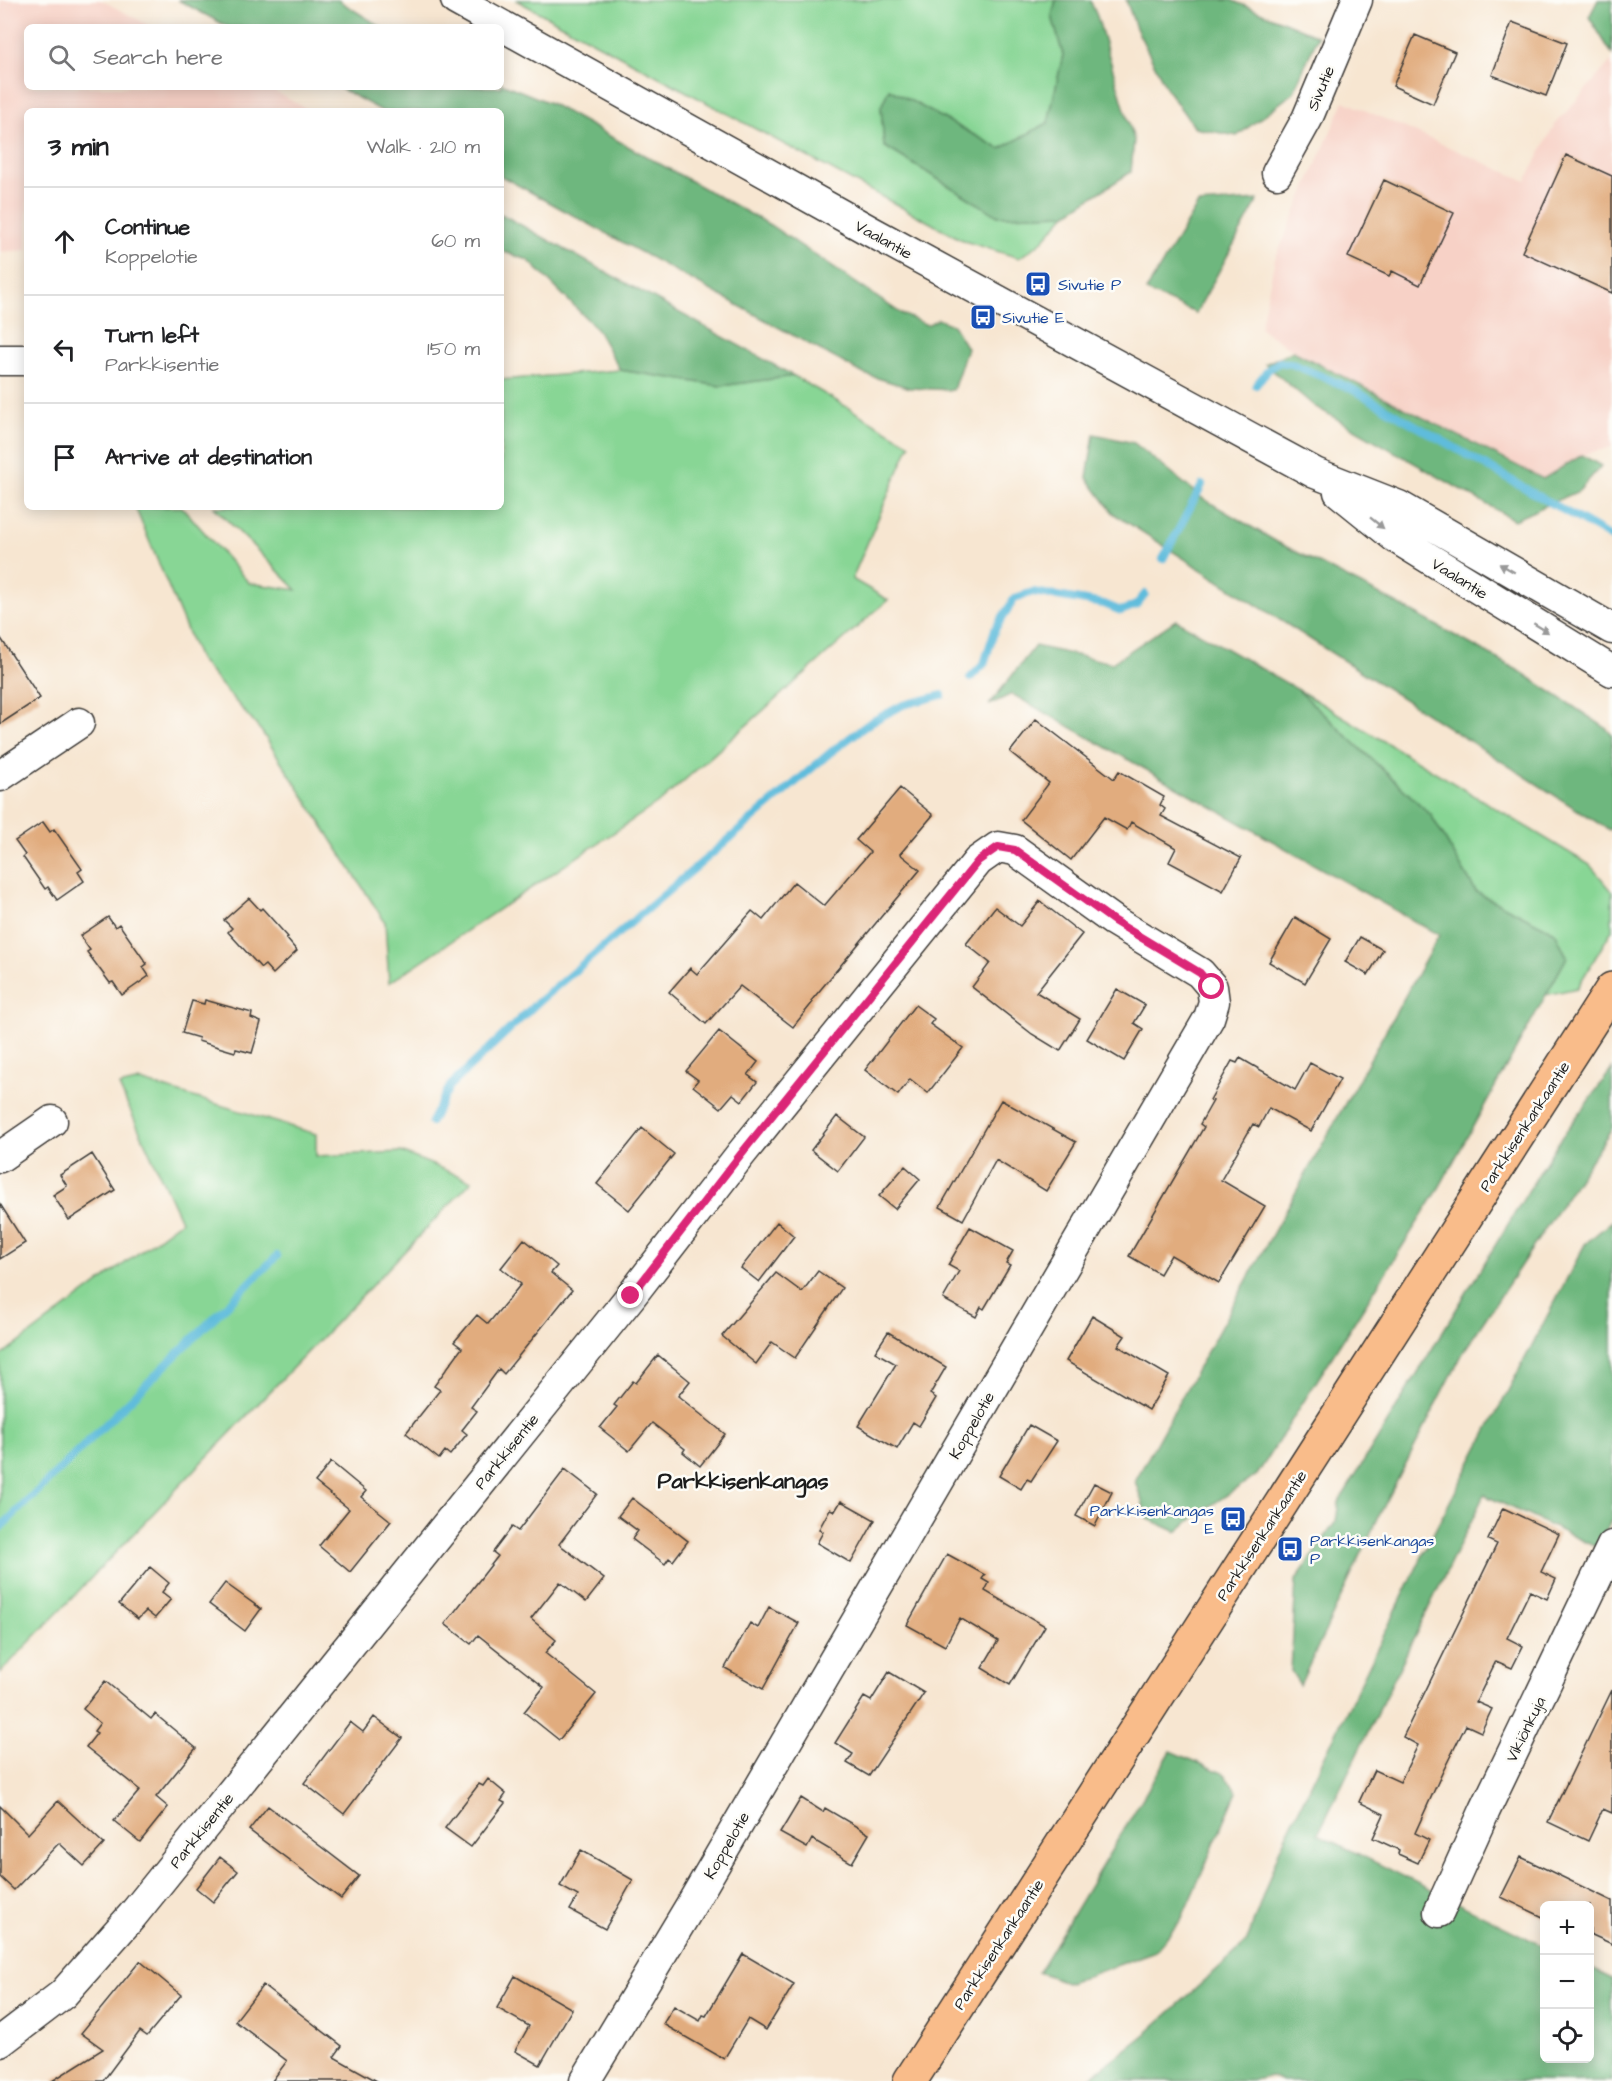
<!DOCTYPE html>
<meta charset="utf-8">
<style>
:root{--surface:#fff;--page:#f6f6f6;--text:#202124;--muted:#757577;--line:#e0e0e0}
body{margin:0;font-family:"Architects Daughter",sans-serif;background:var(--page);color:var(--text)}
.controls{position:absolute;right:18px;bottom:18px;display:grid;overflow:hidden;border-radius:9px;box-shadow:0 3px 15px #0003}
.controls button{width:54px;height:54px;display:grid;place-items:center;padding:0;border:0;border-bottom:2px solid var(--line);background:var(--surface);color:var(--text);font:30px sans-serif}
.stop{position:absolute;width:18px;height:18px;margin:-14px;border:4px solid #db2777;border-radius:50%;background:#fff}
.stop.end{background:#db2777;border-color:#fff;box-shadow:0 2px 6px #0008}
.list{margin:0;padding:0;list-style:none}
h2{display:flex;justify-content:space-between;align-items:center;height:78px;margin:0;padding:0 24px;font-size:26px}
h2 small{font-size:20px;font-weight:400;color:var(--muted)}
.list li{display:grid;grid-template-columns:39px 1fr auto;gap:18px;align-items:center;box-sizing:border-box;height:108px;padding:0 24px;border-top:2px solid var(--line)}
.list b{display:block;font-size:22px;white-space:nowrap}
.list p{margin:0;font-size:20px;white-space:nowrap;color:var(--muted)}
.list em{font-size:20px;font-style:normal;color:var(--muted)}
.icon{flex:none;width:33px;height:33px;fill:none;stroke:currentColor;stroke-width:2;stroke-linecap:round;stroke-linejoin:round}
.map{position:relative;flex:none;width:1612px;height:2081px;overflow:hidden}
.search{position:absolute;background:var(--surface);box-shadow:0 3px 15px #0003;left:24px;top:24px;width:480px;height:66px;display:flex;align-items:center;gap:15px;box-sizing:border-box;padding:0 21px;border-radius:9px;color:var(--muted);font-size:22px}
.panel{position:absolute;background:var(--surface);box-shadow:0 3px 15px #0003;left:24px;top:108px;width:480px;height:402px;border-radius:9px}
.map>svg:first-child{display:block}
</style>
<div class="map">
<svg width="1612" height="2081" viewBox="0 0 1612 2081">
<rect width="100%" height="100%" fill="#fdfcf7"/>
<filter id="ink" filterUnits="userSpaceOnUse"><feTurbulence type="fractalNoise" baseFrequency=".0167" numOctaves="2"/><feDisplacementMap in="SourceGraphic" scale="12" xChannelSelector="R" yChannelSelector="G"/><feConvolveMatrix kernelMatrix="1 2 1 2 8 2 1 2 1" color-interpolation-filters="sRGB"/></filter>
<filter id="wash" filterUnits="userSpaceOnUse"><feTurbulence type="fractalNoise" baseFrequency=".008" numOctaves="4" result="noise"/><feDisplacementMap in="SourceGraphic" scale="24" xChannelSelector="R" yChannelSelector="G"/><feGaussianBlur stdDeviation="1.35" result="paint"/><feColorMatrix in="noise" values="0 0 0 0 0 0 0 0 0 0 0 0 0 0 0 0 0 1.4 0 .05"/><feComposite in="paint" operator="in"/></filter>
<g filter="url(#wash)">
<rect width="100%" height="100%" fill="#f7e6d1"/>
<path fill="#f7d1c6" d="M 0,0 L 101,0 L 152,27 L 27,27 L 27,87 L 266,87 L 311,111 L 27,111 L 27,250 L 0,252 Z
M 1612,60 L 1612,447 L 1582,455 L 1544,480 L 1293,351 L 1260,328 L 1275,259 L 1344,101 L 1526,181 L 1554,126 Z"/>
<path fill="#88d695" stroke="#527958" stroke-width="1.5" d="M 516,0 L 1056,0 L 1052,16 L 1063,55 L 1048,123 L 1000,149 L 889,89 L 881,107 L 884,146 L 998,216 L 1066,214 L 1040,243 L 1019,258 L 964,241 Z
M 620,370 L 721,386 L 794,376 L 910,444 L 852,579 L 888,600 L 661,801 L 389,983 L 385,922 L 262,732 L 199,659 L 135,507 L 182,507 L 249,583 L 297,590 L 214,507 L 501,507 L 501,380 Z
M 1297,689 L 1590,865 L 1612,891 L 1612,930 L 1577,988 L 1546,995 L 1567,957 L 1555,932 L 1476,892 L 1431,815 Z
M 140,1081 L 316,1134 L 316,1156 L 401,1152 L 472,1181 L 0,1673 L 0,1357 L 181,1221 L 119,1086 Z"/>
<path fill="#6eb77e" stroke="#456a4d" stroke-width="1.5" d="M 178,0 L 338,0 L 381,27 L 228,27 Z
M 1056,0 L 1090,0 L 1097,16 L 1134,140 L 1131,172 L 1066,214 L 998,216 L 884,146 L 881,107 L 889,89 L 1000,149 L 1048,123 L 1063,55 L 1052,16 Z
M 1126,0 L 1231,0 L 1318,36 L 1293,93 L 1237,136 L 1195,128 L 1168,91 L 1136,28 Z
M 1598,0 L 1612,0 L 1612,54 L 1589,17 Z
M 501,83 L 550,103 L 770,225 L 902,314 L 927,325 L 938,319 L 953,325 L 967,348 L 953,390 L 910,388 L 864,374 L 501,176 L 501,111 L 382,111 L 338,87 L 501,87 Z
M 1258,200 L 1196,313 L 1146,291 L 1198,204 Z
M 501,214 L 794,376 L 721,386 L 620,370 L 596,328 L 528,260 L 501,251 Z
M 1293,351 L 1543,479 L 1582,455 L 1601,466 L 1579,491 L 1514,520 L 1314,406 L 1265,364 Z
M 1094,434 L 1134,443 L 1202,498 L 1277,542 L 1394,602 L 1521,672 L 1606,728 L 1612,735 L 1612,827 L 1609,830 L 1114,514 L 1087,478 Z
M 1176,620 L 1297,689 L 1431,815 L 1476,892 L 1555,932 L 1567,957 L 1435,1195 L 1257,1475 L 1198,1514 L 1177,1532 L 1148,1519 L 1135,1481 L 1439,935 L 1012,694 L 989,705 L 1035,646 L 1112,663 Z
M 1612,1069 L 1612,1128 L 1464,1351 L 1380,1514 L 1300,1685 L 1291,1671 L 1296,1580 L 1336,1521 L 1339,1502 L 1558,1142 Z
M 1612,1221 L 1612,1518 L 1598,1548 L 1484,1495 L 1318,1834 L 1544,1946 L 1544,2058 L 1590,2058 L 1590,1968 L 1612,1979 L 1612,2081 L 1282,2081 L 1271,2076 L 1250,2081 L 1086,2081 L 1148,2032 L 1246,1943 L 1280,1848 L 1434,1532 L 1585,1244 Z
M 1171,1751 L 1225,1774 L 1237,1792 L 1181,1920 L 1155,1951 L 1069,1983 L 1038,1972 Z"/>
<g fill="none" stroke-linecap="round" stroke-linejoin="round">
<path stroke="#5ebcdc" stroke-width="8" d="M 1256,385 L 1268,370 L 1279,362 L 1292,364 L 1352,389 L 1612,538
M 1163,559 L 1202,485
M 970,678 L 984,664 L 995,629 L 1015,598 L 1033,592 L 1104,604 L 1121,611 L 1136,605 L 1145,594
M 431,1122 L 450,1086 L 537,1003 L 831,752 L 871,722 L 903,705 L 942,695
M 0,1528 L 277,1256"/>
</g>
<g id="blocks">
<path fill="#e1ac7e" d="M 1512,22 L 1567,43 L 1546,96 L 1492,75 Z
M 1415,35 L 1455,52 L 1433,104 L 1393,86 Z
M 1566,155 L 1612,176 L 1612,293 L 1522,252 Z
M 1384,180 L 1454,213 L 1420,285 L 1392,271 L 1389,276 L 1348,257 Z
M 0,637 L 40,698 L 0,724 Z
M 1036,719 L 1114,779 L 1119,771 L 1164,797 L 1160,805 L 1165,809 L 1161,816 L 1241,858 L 1223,891 L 1169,862 L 1176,848 L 1131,822 L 1127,830 L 1104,817 L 1071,860 L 1021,820 L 1049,783 L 1010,752 Z
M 900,788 L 933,815 L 900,854 L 920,870 L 811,1001 L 813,1002 L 793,1027 L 740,986 L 706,1024 L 669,992 L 690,968 L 697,974 L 752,911 L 763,920 L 794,882 L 824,906 L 870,852 L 856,840 Z
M 43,822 L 50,832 L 54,829 L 82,869 L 78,872 L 84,881 L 57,900 L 48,887 L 45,889 L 23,857 L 25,855 L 15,841 Z
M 249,898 L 260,910 L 262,908 L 288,937 L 286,938 L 297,951 L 273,974 L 265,965 L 261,968 L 228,932 L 232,928 L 224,920 Z
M 1040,901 L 1082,934 L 1036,992 L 1080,1019 L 1060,1051 L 1032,1034 L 972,987 L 990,963 L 966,944 L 995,907 L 1020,926 Z
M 108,917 L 115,927 L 119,924 L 147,964 L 143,967 L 149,976 L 122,995 L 113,982 L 110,983 L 87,952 L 90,950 L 80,936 Z
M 1295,917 L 1331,939 L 1305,983 L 1269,962 Z
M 1360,937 L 1383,950 L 1368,975 L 1345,962 Z
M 1117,989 L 1145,1005 L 1134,1023 L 1143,1029 L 1124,1061 L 1087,1039 Z
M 205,1000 L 252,1013 L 251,1018 L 261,1022 L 252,1053 L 236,1049 L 235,1052 L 198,1041 L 199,1038 L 182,1033 L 192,1001 L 204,1004 Z
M 915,1005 L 934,1019 L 930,1024 L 963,1048 L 928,1093 L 910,1079 L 898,1095 L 865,1070 Z
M 719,1031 L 758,1062 L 748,1075 L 757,1082 L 742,1101 L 733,1094 L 721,1108 L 693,1086 L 698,1080 L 686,1071 Z
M 1240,1058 L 1295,1090 L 1310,1063 L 1340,1079 L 1311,1131 L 1269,1108 L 1259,1127 L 1253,1124 L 1221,1180 L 1265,1206 L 1219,1283 L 1171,1255 L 1160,1274 L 1129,1256 L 1204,1127 L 1200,1124 L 1213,1101 L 1210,1100 L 1232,1061 L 1237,1063 Z
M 1001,1100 L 1076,1142 L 1046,1191 L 996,1160 L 963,1220 L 940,1207 Z
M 837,1116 L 864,1137 L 838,1171 L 811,1150 Z
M 642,1128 L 674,1154 L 629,1210 L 597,1184 Z
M 92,1154 L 115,1190 L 69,1220 L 53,1195 L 67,1186 L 60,1175 Z
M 905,1166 L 920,1179 L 895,1209 L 879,1196 Z
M 0,1204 L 25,1243 L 0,1259 Z
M 777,1222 L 794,1236 L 759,1282 L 741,1268 Z
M 970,1227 L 1013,1251 L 1006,1263 L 1010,1265 L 984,1309 L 981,1307 L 976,1317 L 943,1299 L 959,1271 L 948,1265 Z
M 524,1239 L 557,1266 L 551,1273 L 572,1290 L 504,1374 L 499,1369 L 471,1407 L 477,1411 L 462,1430 L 467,1434 L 450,1455 L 445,1451 L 439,1459 L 406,1433 L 440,1390 L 434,1386 L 462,1348 L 454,1342 L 477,1315 L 488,1324 L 521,1284 L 501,1268 Z
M 818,1271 L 842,1288 L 795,1358 L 772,1342 L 756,1364 L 722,1336 L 776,1273 L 802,1292 Z
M 1092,1316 L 1125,1336 L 1118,1346 L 1169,1376 L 1149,1410 L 1066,1361 Z
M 888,1332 L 946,1367 L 930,1394 L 936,1398 L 919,1426 L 913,1422 L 897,1449 L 858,1426 L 896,1364 L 875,1352 Z
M 658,1355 L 690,1381 L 678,1396 L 725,1434 L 700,1466 L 683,1452 L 685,1449 L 652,1423 L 629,1451 L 600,1428 L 617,1407 L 614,1405 L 633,1381 L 636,1383 Z
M 1029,1425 L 1057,1441 L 1031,1481 L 1027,1479 L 1021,1489 L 999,1476 Z
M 331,1462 L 366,1491 L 361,1497 L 391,1521 L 350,1572 L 319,1546 L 349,1509 L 315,1482 Z
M 565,1469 L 597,1494 L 559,1544 L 604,1579 L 586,1602 L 560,1582 L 531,1619 L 556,1640 L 545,1653 L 596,1694 L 559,1740 L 524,1712 L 544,1687 L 478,1635 L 471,1644 L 445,1624 L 498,1556 L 493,1552 L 512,1527 L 518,1531 Z
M 1094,1483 L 1112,1492 L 1095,1526 L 1076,1516 Z
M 632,1498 L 688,1541 L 673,1561 L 669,1558 L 665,1564 L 632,1539 L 638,1531 L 618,1516 Z
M 841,1501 L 875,1520 L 851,1563 L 817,1543 L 823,1532 L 819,1529 L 830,1509 L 835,1511 Z
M 1503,1508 L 1559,1534 L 1541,1572 L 1556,1579 L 1547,1599 L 1530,1591 L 1507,1638 L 1523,1646 L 1512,1668 L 1496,1661 L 1476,1702 L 1492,1709 L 1481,1732 L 1466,1725 L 1443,1771 L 1415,1833 L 1429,1840 L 1418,1863 L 1398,1854 L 1399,1850 L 1373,1838 L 1384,1814 L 1359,1802 L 1374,1770 L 1400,1782 L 1418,1745 L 1403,1737 L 1497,1544 L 1488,1540 Z
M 947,1554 L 985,1575 L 982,1579 L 989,1583 L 985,1591 L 1045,1626 L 1010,1685 L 982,1668 L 998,1641 L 960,1618 L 945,1646 L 907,1625 Z
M 150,1567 L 169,1583 L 162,1592 L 171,1599 L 155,1618 L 146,1611 L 138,1619 L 119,1604 Z
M 225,1583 L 261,1609 L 245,1631 L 209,1604 Z
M 769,1607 L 799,1623 L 763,1689 L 725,1668 L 750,1623 L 758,1628 Z
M 889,1672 L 924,1693 L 869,1776 L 847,1763 L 853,1754 L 835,1743 L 864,1697 L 871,1701 Z
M 105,1681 L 151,1719 L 155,1714 L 196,1748 L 156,1797 L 168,1807 L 140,1842 L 114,1821 L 140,1790 L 86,1747 L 97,1733 L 94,1731 L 100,1723 L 83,1709 Z
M 1612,1690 L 1612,1813 L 1603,1809 L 1588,1841 L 1548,1822 Z
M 374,1717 L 402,1738 L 344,1814 L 304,1783 L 350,1722 L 363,1732 Z
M 488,1779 L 506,1794 L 501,1801 L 505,1803 L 471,1847 L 445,1828 L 479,1784 L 483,1786 Z
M 801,1798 L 823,1812 L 825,1808 L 869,1834 L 852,1863 L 812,1839 L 807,1848 L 780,1833 Z
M 58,1801 L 104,1844 L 84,1866 L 59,1843 L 14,1890 L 0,1877 L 0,1806 L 28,1834 Z
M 268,1806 L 359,1876 L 341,1899 L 249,1830 Z
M 581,1850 L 633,1880 L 605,1929 L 570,1910 L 578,1896 L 560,1886 Z
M 220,1857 L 238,1871 L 213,1902 L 196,1888 Z
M 1521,1857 L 1612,1901 L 1612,1944 L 1590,1934 L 1590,1905 L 1545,1905 L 1545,1918 L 1501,1897 Z
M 743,1954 L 794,1984 L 766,2030 L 748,2019 L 724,2059 L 663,2024 L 674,2006 L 700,2021 L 703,2015 L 706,2016 Z
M 140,1961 L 181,1995 L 147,2036 L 140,2031 L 103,2081 L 52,2081 L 103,2049 L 81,2033 Z
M 515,1976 L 572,2009 L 540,2065 L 515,2051 L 529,2026 L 497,2008 Z
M 263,1985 L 342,2046 L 334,2057 L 377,2081 L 272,2081 L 287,2061 L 235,2021 Z"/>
</g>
</g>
<g filter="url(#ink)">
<use href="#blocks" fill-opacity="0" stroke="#3d3a37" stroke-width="1.5"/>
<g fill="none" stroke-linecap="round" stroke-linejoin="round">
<g stroke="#3d3a37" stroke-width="33">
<path id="minor" d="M 456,0 L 872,232 L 1315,473 L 1399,506 L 1612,629
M 1277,173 L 1307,119 L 1357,0
M 0,360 L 27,360
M 1339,492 L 1396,538 L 1612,671
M 0,776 L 79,723
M 0,1157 L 52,1121
M 1439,1912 L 1485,1810 L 1612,1546
M 0,2042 L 63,1994 L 132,1916 L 631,1296 L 741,1154 L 978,861 L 998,847 L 1015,850 L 1114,921 L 1200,973 L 1212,987 L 1214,1002 L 1209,1018 L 691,1905 L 585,2081"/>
</g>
<g stroke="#3d3a37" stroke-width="36">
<path id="major" d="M 910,2081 L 1612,989"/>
</g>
<use href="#minor" stroke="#fff" stroke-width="30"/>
<use href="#major" stroke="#f9bc8a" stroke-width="33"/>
</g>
<defs><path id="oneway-solid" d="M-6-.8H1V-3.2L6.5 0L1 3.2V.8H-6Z" transform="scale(1.5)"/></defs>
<g fill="#999">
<use href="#oneway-solid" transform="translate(1377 523) rotate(39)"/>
<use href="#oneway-solid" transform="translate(1507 568) rotate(-150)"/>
<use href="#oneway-solid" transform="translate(1541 628) rotate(32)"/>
</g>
</g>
<g fill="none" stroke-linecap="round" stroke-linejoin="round" filter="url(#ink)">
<path stroke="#db2777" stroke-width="8" d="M 631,1296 L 741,1154 L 978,861 L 998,847 L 1015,850 L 1114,921 L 1200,973 L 1212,987"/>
</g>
<defs>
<g id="bus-square" transform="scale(1.35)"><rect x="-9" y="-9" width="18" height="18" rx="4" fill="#1a4fb4" stroke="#fdfcf7"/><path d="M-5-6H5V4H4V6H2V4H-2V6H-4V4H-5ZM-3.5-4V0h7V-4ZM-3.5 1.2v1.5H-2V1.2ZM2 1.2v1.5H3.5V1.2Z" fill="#fff"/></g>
</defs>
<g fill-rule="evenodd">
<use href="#bus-square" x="1038" y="284"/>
<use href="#bus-square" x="983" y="317"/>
<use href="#bus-square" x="1233" y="1519"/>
<use href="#bus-square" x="1290" y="1549"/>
</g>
<g text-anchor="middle" stroke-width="5" stroke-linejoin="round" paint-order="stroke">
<g font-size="16" fill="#1c1c1c" stroke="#fdfcf7">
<text transform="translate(1320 88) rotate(-67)" y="6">Sivutie</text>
<text transform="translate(884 239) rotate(29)" y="6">Vaalantie</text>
<text transform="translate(1460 578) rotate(32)" y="6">Vaalantie</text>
<text transform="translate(1524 1126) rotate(-57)" y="6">Parkkisenkankaantie</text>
<text transform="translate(971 1425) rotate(-60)" y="6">Koppelotie</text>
<text transform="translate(506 1451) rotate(-51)" y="6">Parkkisentie</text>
<text transform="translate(1261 1535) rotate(-57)" y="6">Parkkisenkankaantie</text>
<text transform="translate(1525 1729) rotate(-64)" y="6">Vikiönkuja</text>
<text transform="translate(201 1830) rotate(-51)" y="6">Parkkisentie</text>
<text transform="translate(726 1845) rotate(-60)" y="6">Koppelotie</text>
<text transform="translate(998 1944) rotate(-57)" y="6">Parkkisenkankaantie</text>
</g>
<g font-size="16" fill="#164399" stroke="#fdfcf7" text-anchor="start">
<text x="1058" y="290">Sivutie P</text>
<text x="1002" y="323">Sivutie E</text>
<text x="1214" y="1516" text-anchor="end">Parkkisenkangas<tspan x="1214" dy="18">E</tspan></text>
<text x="1310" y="1546">Parkkisenkangas<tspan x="1310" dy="18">P</tspan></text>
</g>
<g font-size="22" font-weight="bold" fill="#1c1c1c" stroke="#fdfcf7">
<text x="743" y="1488">Parkkisenkangas</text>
</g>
</g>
</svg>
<div class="controls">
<button>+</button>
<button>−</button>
<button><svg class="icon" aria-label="locate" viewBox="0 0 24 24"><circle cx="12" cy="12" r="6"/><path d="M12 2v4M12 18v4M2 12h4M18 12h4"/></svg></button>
</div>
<div class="stop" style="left:1212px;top:987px"></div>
<div class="stop end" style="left:631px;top:1296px"></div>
<div class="search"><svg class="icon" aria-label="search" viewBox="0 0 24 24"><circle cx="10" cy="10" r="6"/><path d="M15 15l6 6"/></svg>Search here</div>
<section class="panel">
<h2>3 min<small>Walk · 210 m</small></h2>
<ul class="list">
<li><svg class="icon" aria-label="ahead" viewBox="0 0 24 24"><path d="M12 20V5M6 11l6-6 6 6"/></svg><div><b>Continue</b><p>Koppelotie</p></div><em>60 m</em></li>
<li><svg class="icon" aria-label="left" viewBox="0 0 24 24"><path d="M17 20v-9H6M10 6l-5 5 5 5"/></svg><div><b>Turn left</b><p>Parkkisentie</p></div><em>150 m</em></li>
<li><svg class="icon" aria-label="arrive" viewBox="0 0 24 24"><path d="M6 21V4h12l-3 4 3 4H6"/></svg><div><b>Arrive at destination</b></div></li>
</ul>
</section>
</div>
